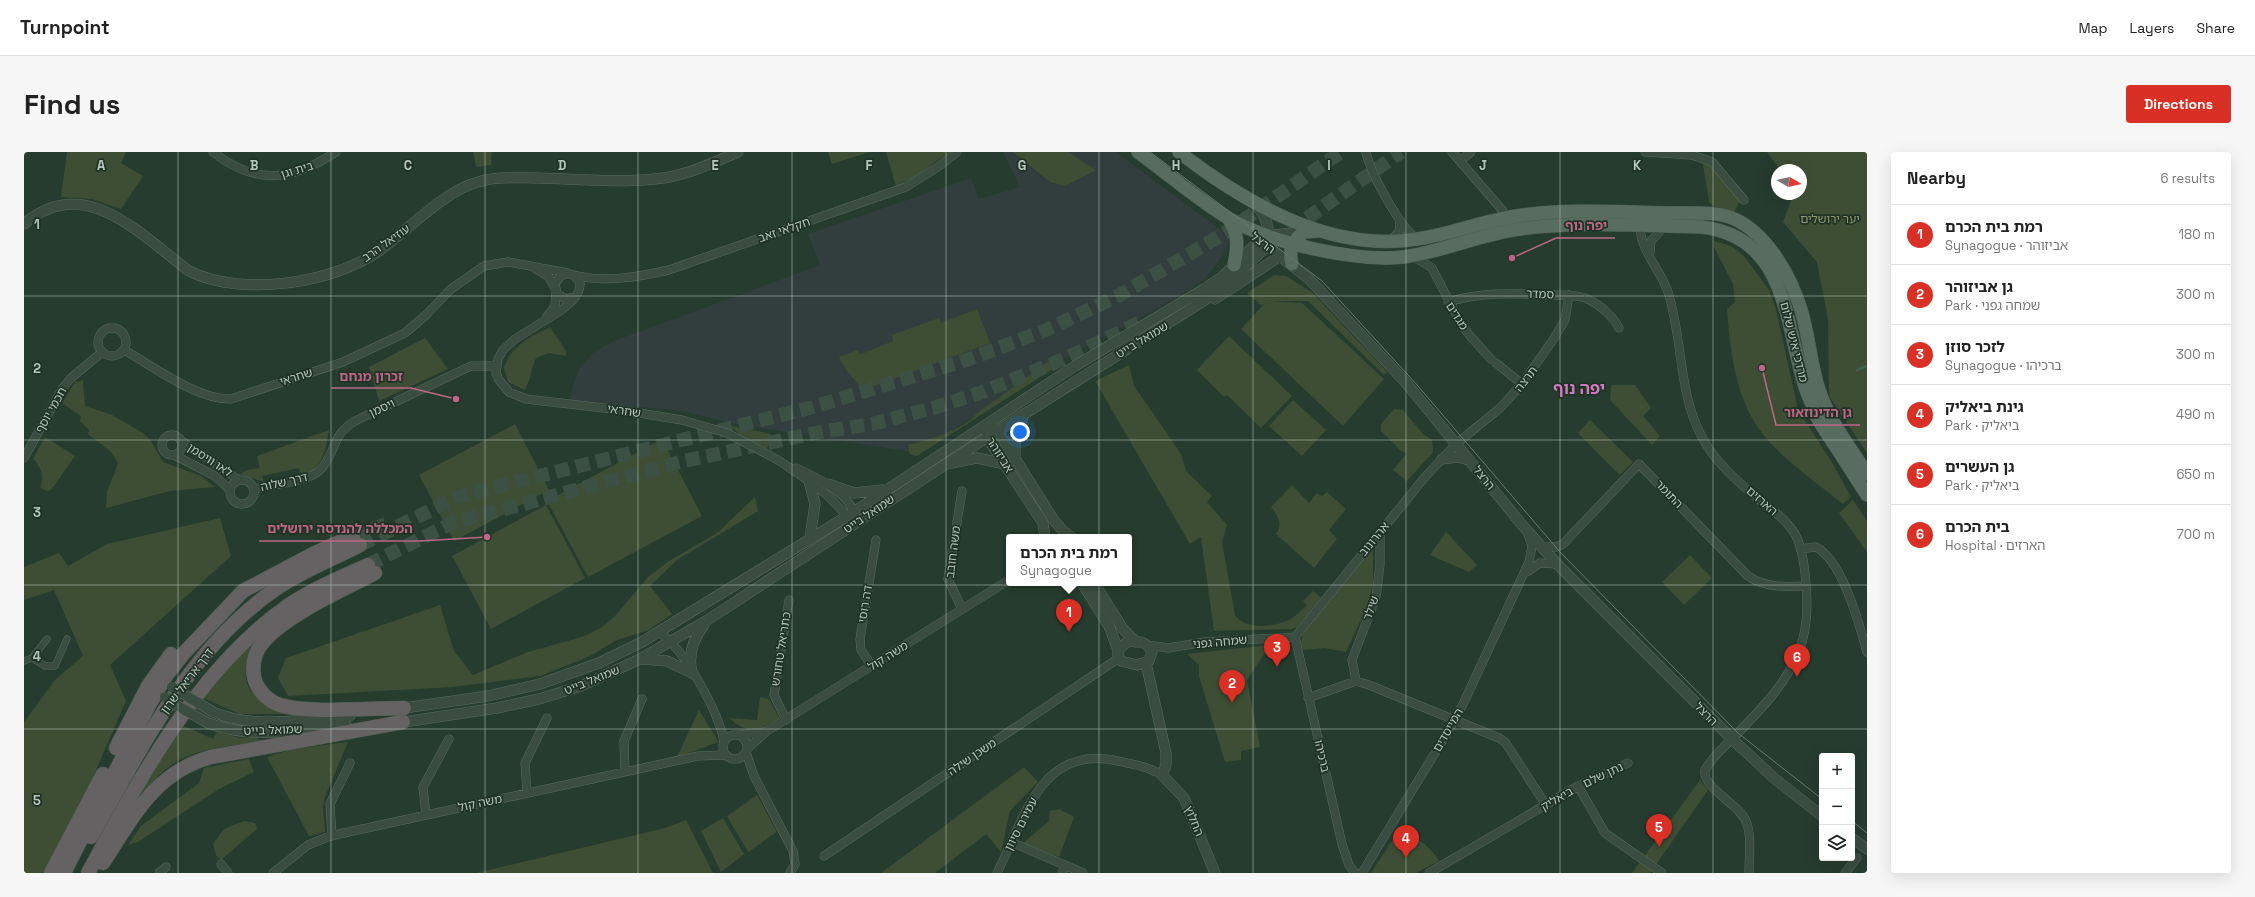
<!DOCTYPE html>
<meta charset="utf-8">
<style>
:root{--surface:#fff;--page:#f6f6f6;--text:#222;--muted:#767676;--line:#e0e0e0;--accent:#d93025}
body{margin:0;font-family:"Space Grotesk","Noto Sans Hebrew",sans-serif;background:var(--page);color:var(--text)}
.controls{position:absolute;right:12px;bottom:12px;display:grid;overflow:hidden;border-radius:4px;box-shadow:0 4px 16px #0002}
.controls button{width:36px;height:36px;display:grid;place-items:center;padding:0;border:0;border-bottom:1px solid var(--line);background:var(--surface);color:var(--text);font:20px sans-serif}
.compass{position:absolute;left:1747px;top:12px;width:36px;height:36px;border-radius:50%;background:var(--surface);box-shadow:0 4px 16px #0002;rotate:99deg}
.you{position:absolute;left:996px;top:280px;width:14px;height:14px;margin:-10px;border:3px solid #fff;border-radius:50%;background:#1a73e8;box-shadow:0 0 0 6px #1a73e833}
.badge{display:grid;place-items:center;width:26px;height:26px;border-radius:50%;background:var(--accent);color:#fff;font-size:13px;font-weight:700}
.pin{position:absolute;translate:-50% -33px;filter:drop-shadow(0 1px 2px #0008)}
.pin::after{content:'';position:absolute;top:21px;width:14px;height:12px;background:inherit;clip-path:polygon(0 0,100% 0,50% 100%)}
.popup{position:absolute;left:982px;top:382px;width:126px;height:52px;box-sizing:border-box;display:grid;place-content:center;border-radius:4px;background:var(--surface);filter:drop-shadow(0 1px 3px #0005);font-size:13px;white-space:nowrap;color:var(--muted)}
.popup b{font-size:15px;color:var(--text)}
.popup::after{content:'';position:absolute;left:50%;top:100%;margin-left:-8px;border:8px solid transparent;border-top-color:var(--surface)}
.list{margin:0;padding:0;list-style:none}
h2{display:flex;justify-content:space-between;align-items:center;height:52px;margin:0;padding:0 16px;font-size:17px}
h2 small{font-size:13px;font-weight:400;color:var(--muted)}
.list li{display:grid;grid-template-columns:26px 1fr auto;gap:12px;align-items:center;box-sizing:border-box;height:60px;padding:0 16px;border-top:1px solid var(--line)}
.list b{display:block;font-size:15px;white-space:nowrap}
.list p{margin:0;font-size:13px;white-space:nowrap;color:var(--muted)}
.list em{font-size:13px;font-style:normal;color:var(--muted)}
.icon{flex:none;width:22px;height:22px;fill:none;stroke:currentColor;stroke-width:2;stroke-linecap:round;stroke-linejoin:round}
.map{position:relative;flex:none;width:1843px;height:721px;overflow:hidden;border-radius:4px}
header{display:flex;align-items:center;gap:24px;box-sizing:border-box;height:56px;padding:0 20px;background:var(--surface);border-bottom:1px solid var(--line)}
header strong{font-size:19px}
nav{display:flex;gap:22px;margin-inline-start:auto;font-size:14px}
.intro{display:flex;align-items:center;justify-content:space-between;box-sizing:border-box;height:96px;padding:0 24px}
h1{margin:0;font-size:28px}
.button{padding:10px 18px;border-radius:4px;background:var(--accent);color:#fff;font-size:14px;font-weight:700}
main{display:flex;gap:24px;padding:0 24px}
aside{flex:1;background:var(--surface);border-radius:4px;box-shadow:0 4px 16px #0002}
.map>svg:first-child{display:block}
</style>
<header>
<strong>Turnpoint</strong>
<nav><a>Map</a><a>Layers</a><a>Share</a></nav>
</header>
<div class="intro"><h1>Find us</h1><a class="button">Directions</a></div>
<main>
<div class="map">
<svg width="1843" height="721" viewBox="0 0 1843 721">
<rect width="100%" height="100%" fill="#263c2e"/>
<path fill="#313e3d" d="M 979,0 L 1092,0 L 1199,80 L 1205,90 L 1202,99 L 1181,127 L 1151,147 L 1044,204 L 893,301 L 717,273 L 657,259 L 546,248 L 549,232 L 556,215 L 569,201 L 590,189 L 796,113 L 784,82 L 947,26 L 955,47 L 996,35 Z"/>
<path fill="#3e4e35" d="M 43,0 L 102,0 L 97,11 L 119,24 L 97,57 L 68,47 L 37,45 Z
M 449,0 L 468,0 L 467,13 L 452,15 Z
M 804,0 L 846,0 L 808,12 Z
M 862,0 L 925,0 L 891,25 L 872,34 Z
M 989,0 L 1044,0 L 1072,18 L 1041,34 L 1026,30 Z
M 1743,0 L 1843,0 L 1843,301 L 1805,244 L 1804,168 L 1793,110 L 1759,70 L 1768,46 L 1767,42 L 1777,42 L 1777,18 L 1756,18 Z
M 1679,12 C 1695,13 1707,36 1717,47 L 1710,60 L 1696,59 L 1685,50 Z
M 1690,89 L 1707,94 L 1720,104 L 1745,138 L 1752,157 L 1774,258 L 1809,312 L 1827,345 L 1819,352 C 1791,329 1757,307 1735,277 C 1711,243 1706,197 1703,157 L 1711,150 L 1709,132 L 1690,95 Z
M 1250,123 L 1262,124 L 1289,141 L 1363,220 L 1360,223 L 1284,149 L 1247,149 L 1278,151 L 1360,227 L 1319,274 L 1217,177 L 1240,152 L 1245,150 L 1237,153 L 1223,141 Z
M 953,157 L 966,191 L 839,238 L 822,218 L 815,205 L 834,198 L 835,203 L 869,189 L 868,183 L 915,166 L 917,171 Z
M 526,175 L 542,199 L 542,204 L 525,201 L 512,206 C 507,217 507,227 501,238 L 484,230 L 480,216 C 486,194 507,185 526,175 Z
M 1205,184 L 1268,244 L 1237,276 L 1203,243 L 1200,245 L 1173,218 Z
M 401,186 L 424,217 L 355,249 L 345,215 Z
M 1035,202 L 1037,204 L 1035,213 L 893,304 L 886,302 L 884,293 C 903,288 940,278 952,262 Z
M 1105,213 L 1110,234 L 1157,302 L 1162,319 L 1188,344 L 1183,350 L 1203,373 L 1198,390 L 1211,463 C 1221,478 1248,475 1263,469 C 1270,466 1277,458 1283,454 L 1279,449 L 1289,439 L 1297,446 L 1273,475 L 1267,477 L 1190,479 L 1177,385 L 1166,392 L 1071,229 Z
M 59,228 L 61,254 L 88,263 L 119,281 L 127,289 L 139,310 L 177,324 L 191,335 L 146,339 L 82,356 L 83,340 L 94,311 L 87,300 L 64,282 L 65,278 L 56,269 L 57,264 L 38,251 L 51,230 Z
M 1587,233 L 1611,233 L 1627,256 L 1619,264 L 1636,284 L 1628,293 L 1586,248 Z
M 1269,248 L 1302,278 L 1278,304 L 1245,274 Z
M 1370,257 L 1379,258 L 1399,282 L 1408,288 L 1409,300 L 1383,329 L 1369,318 L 1383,301 L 1378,300 L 1357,279 L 1357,272 Z
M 1566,268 L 1609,310 L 1596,323 L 1554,281 Z
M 491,272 L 525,338 L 430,389 L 395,323 Z
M 707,274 L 747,282 L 743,297 L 718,285 Z
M 305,278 C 301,300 300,315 277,324 L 275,316 L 238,324 L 240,330 L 216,322 L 223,318 L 236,316 L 233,304 Z
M 21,285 L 51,304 L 28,337 L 24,339 L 16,336 C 20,324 18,316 9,307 Z
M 638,287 L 678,364 L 564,425 L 523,349 Z
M 1268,333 L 1285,351 L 1293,341 L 1298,344 L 1303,340 L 1322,357 L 1305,378 L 1313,387 L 1290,416 L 1252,382 C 1259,372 1254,364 1247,355 Z
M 731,345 L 734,359 L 653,408 L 626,434 L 648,462 L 625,478 L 593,488 L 566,504 L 516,524 L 429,535 L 264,544 L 254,526 L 262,506 L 416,453 L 430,499 L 449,523 L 504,500 L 561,484 L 578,475 L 590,465 L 624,425 L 645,409 L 693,381 Z
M 1829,348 L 1843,369 L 1843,400 L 1815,361 Z
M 522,353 L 561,426 L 467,477 L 428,404 Z
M 196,366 L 207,404 L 86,513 L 102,549 L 62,641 L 22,721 L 0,721 L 0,570 L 31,528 L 59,504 L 30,438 L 0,448 L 0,415 L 35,401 L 44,414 L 83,392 Z
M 1422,380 L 1453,413 L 1445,420 L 1406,403 Z
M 1349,395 L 1349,432 L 1344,452 L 1322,500 L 1301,496 L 1279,498 L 1277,490 L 1279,481 Z
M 1666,403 L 1688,426 L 1660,453 L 1638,430 Z
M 230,491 C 207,541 234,551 277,562 L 216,562 L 179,546 L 212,507 Z
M 1246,493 L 1223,528 L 1236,595 L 1217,599 L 1217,608 L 1201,610 L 1175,524 L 1175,513 L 1163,502 Z
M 736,545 L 745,547 L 755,566 C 733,580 725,583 705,566 L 733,568 Z
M 675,558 L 695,590 L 653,605 Z
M 158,573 L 189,587 L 193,580 L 216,586 L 232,586 L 239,589 C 174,599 145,597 109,658 L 105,655 Z
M 324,590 L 301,645 L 299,655 L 301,680 L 285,684 L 243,605 L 268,597 Z
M 225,607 L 230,620 L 195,637 L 114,690 L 104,693 L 117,674 L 175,631 L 180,616 Z
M 1000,615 L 1014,630 L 986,659 L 977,700 L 962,682 L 911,721 L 857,721 Z
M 1676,628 L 1684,638 L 1626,721 L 1608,721 Z
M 733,643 L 753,680 L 724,700 L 703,664 Z
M 1035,657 L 1050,665 L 1035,705 L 999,691 L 1025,669 L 1026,659 Z
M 699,666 L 720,702 L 697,720 L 677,679 Z
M 662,668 L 689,721 L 452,721 L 641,676 Z
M 220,669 L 231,671 L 233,677 L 197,708 L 192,703 L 189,692 L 200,677 Z
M 1375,678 C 1392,686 1405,692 1415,709 L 1392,721 L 1347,721 Z"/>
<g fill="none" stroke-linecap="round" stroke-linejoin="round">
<path stroke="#3b6349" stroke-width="2.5" d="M 1833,218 L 1843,214"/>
<path stroke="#3c5143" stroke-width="14" stroke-dasharray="14 7" stroke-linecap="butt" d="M 1266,78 L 1377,0
M 329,384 L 365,371
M 336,393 L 436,344 L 789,255 L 943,208 L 1022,178 L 1094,144 L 1201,81 L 1317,0
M 344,413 L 428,371 L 660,309 L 796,280 L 848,272 L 909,256 L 956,241 L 1040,207 L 1121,168"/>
<g stroke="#586b5e" stroke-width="7">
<path id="pedestrian" d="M 8,506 L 23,487
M 0,509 L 8,506 L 21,514 L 31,514 L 43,487"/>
</g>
<g stroke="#586b5e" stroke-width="9">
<path id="minor" d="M 189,0 C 232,34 268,29 312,0
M 1342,0 C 1346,20 1376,76 1393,87
M 1428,0 L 1479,59 L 1482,65 L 1481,69
M 1621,0 L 1668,3 L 1688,10 L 1720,48
M 1436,9 L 1447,0
M 1617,70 C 1612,94 1637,118 1644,140 C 1659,187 1654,241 1678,285 C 1690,309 1713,329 1733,346 C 1748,358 1765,369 1773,386 C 1779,400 1781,418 1782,433 C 1784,455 1783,479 1775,499 C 1761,534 1736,558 1710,585 C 1700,595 1688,605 1681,618 C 1678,636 1715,652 1722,669 C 1728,683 1725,705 1725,721
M 1366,89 L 1375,80 L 1376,69
M 1626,101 L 1627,89 L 1640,75
M 1389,104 L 1408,116 L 1437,172 L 1447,185 L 1467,207
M 512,117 L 524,124 L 531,136
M 550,123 C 580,131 614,125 645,118 L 882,35 L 914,15 L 933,0
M 551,145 L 542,147 L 533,142 L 531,131 L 537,124 C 545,120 551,122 556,131 C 557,144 543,154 533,161 L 491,187 L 479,198 L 474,207 L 472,221 L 475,228 L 485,240 L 502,247 L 597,258 L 658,268 L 703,281 L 754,308 L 785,329 L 803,343 L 826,367
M 1424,150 C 1456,140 1491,141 1525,143 C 1537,143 1550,142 1561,146 C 1574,151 1589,164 1595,176
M 522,166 L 531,154 L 532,140
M74 190a14 14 0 1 1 28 0a14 14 0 1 1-28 0Z
M 100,198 C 129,214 173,248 207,247 L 319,210 L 381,181 L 402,163 L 427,137 L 460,114 L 484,110 L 544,121
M 1472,211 L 1498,232
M138 293a10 10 0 1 1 20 0a10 10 0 1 1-20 0Z
M 156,288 L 215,328
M 150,303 L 191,324 L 206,338
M 0,306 L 38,237 L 46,227 L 78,200
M 772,316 C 792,325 826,341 831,364
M206 340a12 12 0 1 1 24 0a12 12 0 1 1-24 0Z
M 230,337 C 247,333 284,330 296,318 C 313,301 306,284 331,269 L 447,214 L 472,214
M 938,339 L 924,427 L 938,457
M 1518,395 L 1532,395 L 1539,392 L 1615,312 L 1724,424 C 1741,436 1763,435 1782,434
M 1776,397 L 1792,395 C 1819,409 1835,472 1843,500
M 1503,420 L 1516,411 L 1533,412
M 635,480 C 660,496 696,562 700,591
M 1271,485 L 1401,325 L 1432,292 L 1476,256 L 1498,232 L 1529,188 L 1541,168 L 1545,143
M 1271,485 L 1318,692 L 1325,713 L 1331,721
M 1123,493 L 1144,496 L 1181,490 L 1271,485
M 848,514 L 837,498 L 836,487 L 852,388
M 1332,529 L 1328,508 L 1352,445 L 1356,413 L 1356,380
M 1284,546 L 1332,529 L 1345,533 L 1475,586 L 1481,590 L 1522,653
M 762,568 L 750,543 L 765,448
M699 595a12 12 0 1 1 24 0a12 12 0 1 1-24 0Z
M 715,583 L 740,580
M 723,597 L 743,579 L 985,428
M 722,600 L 730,624 L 769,699 L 771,712 L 766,721
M 601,620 L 600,589 L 618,547
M 1554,634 L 1581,681 L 1638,721
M 503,641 L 501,611 L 523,566
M 402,663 L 399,635 L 425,587
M 308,684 L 306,652 L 326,611
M 987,690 L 1059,721
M 800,704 L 1095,506
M 197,712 L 204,721
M 135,721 L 142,715
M 249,721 L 284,693 L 306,684 L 674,604 L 702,603
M 973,721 C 1001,666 1016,592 1094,609 C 1109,612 1125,615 1138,623
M 1038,721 L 1041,713
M 1338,721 L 1431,568 L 1440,550 L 1505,410 L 1508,394 L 1504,382
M 1405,721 L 1554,634 L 1604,611
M 1821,721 L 1833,706"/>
</g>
<g stroke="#586b5e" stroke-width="11">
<path id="tertiary" d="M 0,72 C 60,20 116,82 165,119 C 217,145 307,132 355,99 C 384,78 420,39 454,30 C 473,24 494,26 514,26 C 553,27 593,31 631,27 C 660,25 688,11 714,0
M 1238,90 L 1285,127 L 1383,232 L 1499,374 L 1533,412 L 1708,587 L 1751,627 L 1798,664
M 1191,147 L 1256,104
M 968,275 L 973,278 L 1029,367 L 1038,378 L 1047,385
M 963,278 L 963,285 L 1019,371 L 1021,385
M 991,306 L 991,286 L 1000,262
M 1418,307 L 1434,305 L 1445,308
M 927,311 L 953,306 L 981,312
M 785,329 L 791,352 L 786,386
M 804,332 L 830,341 L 858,338
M 1058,431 L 1085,474 L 1094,498
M 1070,431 L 1099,477 L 1112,490
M 1103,490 C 1113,488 1124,490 1128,500 L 1125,509 L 1113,513 L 1097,509 L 1094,503 L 1094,498 Z
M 618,507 L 643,509 L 668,521
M 1122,511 L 1142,601 L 1142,613 L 1138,623 L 1160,646 L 1191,721
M 668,521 C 664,503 668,488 680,473
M 373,557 L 464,544 L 516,532 L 575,511 L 618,490 L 822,365 L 1051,214 L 1180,137 L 1199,124 L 1238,86 L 1245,83 L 1280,80
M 189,560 C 231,578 282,567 326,564
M 184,571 C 228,588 277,578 323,574
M 373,571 L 473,556 L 515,547 L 557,534 L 616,507 L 682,469 L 959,288 L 1184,146 L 1206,129 L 1243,94 C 1247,78 1243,65 1232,53
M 1828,686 L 1843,697"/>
</g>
<g stroke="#46594d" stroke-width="14">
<path id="primary" d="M 1114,0 C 1144,22 1173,47 1204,66 C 1246,91 1331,110 1379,105 C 1419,100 1456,82 1496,77 C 1556,69 1617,74 1677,75 C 1763,84 1761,171 1781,235 C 1784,244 1789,254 1792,263 C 1796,272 1803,281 1808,289 C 1820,307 1831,325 1843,343
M 1155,0 C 1221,51 1306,101 1393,87 C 1429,82 1463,67 1499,63 C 1554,56 1610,61 1666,61 C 1680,61 1695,61 1708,66 C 1743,80 1768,126 1778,161 C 1785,186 1787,213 1795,238 C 1805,269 1826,295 1843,322
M 1204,66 C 1215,81 1214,95 1210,113
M 1268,112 C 1264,99 1269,88 1280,80 L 1295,79"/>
</g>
<g stroke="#45584b" stroke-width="15">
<path id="trunk" d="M 351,421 C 319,438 264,462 240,489 C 231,499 228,512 230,525 C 233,538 244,549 256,553 C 286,562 347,556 380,556
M 92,596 L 124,534 L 147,502
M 67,685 C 118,596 165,496 253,436 C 279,419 309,407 336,393
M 79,711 C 109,665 131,620 187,605 L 379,570
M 27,721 L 79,622
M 40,721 L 124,555 L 142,524 L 160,501 L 219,439 L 291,401 L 329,384
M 64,721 C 116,626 174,516 265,453 C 289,437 317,425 344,413"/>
</g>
<use href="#pedestrian" stroke="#3a4d40" stroke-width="6"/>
<use href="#minor" stroke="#3a4d40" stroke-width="8"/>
<use href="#tertiary" stroke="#3a4d40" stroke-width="10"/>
<use href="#primary" stroke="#586d5f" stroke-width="13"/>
<use href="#trunk" stroke="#656264" stroke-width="14"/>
<path stroke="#657c6d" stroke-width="1" d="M 1126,0 L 1298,129 L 1394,234 L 1536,400 L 1714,581 L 1798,647
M 1828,669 L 1843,681"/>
<g stroke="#586b5e" stroke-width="11" stroke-linecap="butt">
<path id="tertiary-bridge" d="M 148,535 L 189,560
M 141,545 L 152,553 L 184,571"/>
</g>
<use href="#tertiary-bridge" stroke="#3a4d40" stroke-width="10"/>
</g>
<path fill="none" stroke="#b6c8bd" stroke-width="1" stroke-opacity="0.55" d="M 154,0 L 154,721M 307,0 L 307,721M 461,0 L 461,721M 614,0 L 614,721M 768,0 L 768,721M 922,0 L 922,721M 1075,0 L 1075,721M 1229,0 L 1229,721M 1382,0 L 1382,721M 1536,0 L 1536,721M 1689,0 L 1689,721M 0,144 L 1843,144M 0,288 L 1843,288M 0,433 L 1843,433M 0,577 L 1843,577"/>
<g text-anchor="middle" stroke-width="3.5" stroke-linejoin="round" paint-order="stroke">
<g font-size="12" fill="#b6c8bd" stroke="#1f3225">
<text transform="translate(273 18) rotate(-17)" y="4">בית וגן</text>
<text transform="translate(760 78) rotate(-19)" y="4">חקלאי זאב</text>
<text transform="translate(362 91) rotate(-35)" y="4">עוזיאל הרב</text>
<text transform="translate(1239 91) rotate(36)" y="4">הרצל</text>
<text transform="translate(1516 142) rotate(2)" y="4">סמדר</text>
<text transform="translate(1433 164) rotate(58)" y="4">מגדים</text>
<text transform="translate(1118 188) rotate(-31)" y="4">שמואל בייט</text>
<text transform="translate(1770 190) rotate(76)" y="4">מרדכי איש שלום</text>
<text transform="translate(272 225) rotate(-18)" y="4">שחראי</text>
<text transform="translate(1502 227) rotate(-52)" y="4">תרצה</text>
<text transform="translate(358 256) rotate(-25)" y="4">ויסמן</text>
<text transform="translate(27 258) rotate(-60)" y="4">חכמי יוסף</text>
<text transform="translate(600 259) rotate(8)" y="4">שחראי</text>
<text transform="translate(976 303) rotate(58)" y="4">אביזוהר</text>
<text transform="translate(186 308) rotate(33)" y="4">לאו וויסמן</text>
<text transform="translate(1460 326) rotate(51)" y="4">הרצל</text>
<text transform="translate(260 330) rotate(-13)" y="4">דרך שלוה</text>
<text transform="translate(1645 342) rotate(46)" y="4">התומר</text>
<text transform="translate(1738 349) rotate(41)" y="4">הארזים</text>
<text transform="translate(845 362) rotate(-34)" y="4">שמואל בייט</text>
<text transform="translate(1350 387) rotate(-51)" y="4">אהרונוב</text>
<text transform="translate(929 400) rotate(-83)" y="4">משה חובב</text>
<text transform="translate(841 452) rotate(-81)" y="4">דה רוסי</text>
<text transform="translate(1347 456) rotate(-70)" y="4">שילר</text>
<text transform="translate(1196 490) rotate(-5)" y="4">שמחה גפני</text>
<text transform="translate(757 497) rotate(-81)" y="4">כתריאל טחורש</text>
<text transform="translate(864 504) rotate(-32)" y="4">משה קול</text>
<text transform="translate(568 528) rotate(-22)" y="4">שמואל בייט</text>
<text transform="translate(163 529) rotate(-53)" y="4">דרך אריאל שרון</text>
<text transform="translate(1682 562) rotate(45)" y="4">הרצל</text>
<text transform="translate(249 578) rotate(-2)" y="4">שמואל בייט</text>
<text transform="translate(1424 578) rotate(-60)" y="4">המייסדים</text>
<text transform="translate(1298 604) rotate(77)" y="4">ברכיהו</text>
<text transform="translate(948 605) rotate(-34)" y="4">משכן שילה</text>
<text transform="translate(1579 623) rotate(-25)" y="4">נתן שלם</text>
<text transform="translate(1533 647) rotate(-30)" y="4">ביאליק</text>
<text transform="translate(456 651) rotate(-12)" y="4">משה קול</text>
<text transform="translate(1170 669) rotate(68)" y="4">החלוץ</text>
<text transform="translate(997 672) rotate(-63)" y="4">עמירם סיוון</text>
</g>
<g font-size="12" fill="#97976e" stroke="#1f3225">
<text x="1806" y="71">יער ירושלים</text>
</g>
<g font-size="16" font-weight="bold" fill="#d27ac0" stroke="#1f3225">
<text x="1555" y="242">יפה נוף</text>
</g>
</g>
<g font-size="13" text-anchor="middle" font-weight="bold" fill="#b6c8bd" stroke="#1f3225" stroke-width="3.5" stroke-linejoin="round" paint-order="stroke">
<text x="77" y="18">A</text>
<text x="230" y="18">B</text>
<text x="384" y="18">C</text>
<text x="538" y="18">D</text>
<text x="691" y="18">E</text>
<text x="845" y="18">F</text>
<text x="998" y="18">G</text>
<text x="1152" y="18">H</text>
<text x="1305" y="18">I</text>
<text x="1459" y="18">J</text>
<text x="1613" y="18">K</text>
<text x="13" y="77">1</text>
<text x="13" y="221">2</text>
<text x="13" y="365">3</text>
<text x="13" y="509">4</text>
<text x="13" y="653">5</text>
</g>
<path fill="none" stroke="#bd6787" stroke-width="1.5" d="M1488 106L1532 86H1591M432 247L387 236H307M1738 216L1752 273H1836M463 385L396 389H235"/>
<g fill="#bd6787" stroke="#1f3225" stroke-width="1.5">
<circle cx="1488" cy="106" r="4"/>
<circle cx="432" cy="247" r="4"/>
<circle cx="1738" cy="216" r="4"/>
<circle cx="463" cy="385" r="4"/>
</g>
<g font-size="13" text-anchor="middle" font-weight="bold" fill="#bd6787" stroke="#1f3225" stroke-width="3.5" stroke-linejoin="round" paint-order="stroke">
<text x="1562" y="78">יפה נוף</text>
<text x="347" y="229">זכרון מנחם</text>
<text x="1794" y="265">גן הדינוזאור</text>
<text x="316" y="381">המכללה להנדסה ירושלים</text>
</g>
</svg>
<div class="controls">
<button>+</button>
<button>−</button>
<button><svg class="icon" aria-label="layers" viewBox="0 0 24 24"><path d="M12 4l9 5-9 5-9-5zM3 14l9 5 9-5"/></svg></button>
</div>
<svg class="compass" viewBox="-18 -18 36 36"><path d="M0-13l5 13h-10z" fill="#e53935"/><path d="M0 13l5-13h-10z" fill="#767676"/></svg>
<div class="you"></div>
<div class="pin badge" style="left:1045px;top:480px">1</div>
<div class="popup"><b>רמת בית הכרם</b>Synagogue</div>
<div class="pin badge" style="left:1208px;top:551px">2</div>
<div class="pin badge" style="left:1253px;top:515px">3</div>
<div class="pin badge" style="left:1382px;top:706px">4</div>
<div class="pin badge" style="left:1635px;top:695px">5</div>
<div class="pin badge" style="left:1773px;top:525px">6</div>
</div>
<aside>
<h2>Nearby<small>6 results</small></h2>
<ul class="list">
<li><span class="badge">1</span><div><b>רמת בית הכרם</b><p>Synagogue · אביזוהר</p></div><em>180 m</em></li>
<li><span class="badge">2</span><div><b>גן אביזוהר</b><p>Park · שמחה גפני</p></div><em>300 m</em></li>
<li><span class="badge">3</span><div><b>לזכר סוזן</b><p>Synagogue · ברכיהו</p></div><em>300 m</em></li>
<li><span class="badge">4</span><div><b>גינת ביאליק</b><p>Park · ביאליק</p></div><em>490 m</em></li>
<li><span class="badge">5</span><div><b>גן העשרים</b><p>Park · ביאליק</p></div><em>650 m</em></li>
<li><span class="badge">6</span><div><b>בית הכרם</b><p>Hospital · הארזים</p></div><em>700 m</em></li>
</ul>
</aside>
</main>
